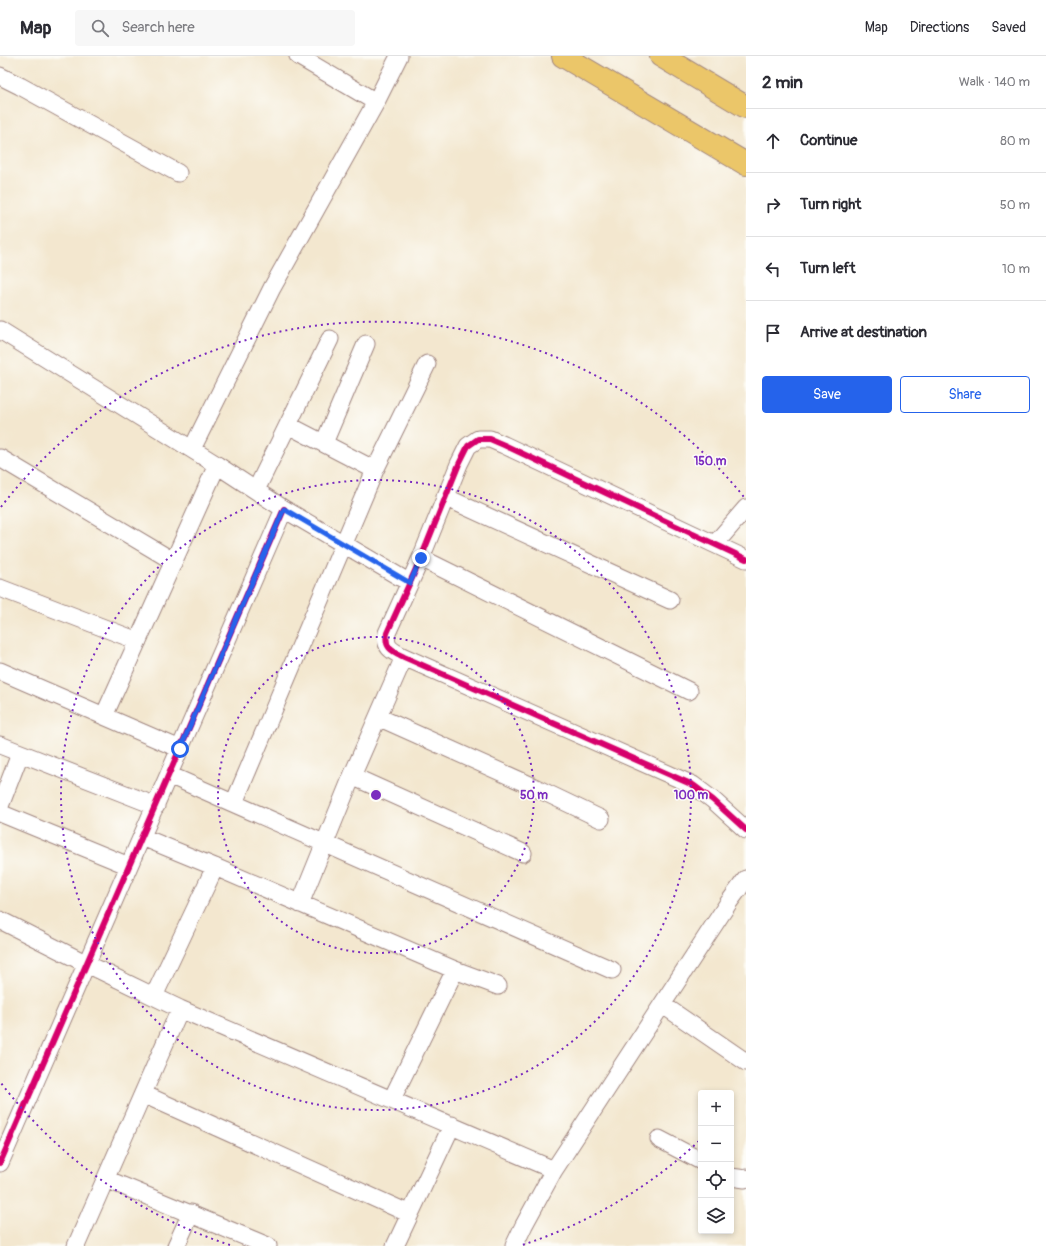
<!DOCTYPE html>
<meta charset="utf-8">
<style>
:root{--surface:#fff;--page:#f7f7f7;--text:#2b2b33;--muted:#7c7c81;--line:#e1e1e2;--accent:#2563eb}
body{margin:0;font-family:Pangolin,sans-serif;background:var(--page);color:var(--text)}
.controls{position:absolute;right:12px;bottom:12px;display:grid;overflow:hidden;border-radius:4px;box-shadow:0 2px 6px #0003}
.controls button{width:36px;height:36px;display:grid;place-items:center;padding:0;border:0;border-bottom:1px solid var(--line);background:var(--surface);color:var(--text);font:20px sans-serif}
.stop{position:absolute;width:12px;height:12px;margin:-9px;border:3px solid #2563eb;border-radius:50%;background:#fff}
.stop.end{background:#2563eb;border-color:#fff;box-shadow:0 1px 4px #0008}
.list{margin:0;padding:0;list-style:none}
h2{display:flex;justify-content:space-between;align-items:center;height:52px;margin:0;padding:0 16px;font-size:17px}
h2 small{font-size:13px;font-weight:400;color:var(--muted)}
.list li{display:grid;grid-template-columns:26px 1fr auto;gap:12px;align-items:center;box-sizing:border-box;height:64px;padding:0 16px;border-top:1px solid var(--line)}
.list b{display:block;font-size:15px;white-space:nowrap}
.list em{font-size:13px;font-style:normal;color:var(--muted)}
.actions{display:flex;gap:8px;padding:12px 16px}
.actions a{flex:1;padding:9px 0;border:1px solid var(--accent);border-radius:4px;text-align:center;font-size:14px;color:var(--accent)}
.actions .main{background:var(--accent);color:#fff}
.icon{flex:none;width:22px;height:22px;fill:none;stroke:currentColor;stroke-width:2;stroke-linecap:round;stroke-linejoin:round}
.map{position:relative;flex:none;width:746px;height:1190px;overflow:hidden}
header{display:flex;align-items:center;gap:24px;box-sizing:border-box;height:56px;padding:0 20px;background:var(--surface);border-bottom:1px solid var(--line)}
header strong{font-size:19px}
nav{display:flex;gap:22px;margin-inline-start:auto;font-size:14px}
.search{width:280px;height:36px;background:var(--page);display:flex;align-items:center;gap:10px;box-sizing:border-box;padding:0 14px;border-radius:4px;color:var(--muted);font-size:15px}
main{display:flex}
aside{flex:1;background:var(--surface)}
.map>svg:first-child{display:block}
</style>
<header>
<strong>Map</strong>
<div class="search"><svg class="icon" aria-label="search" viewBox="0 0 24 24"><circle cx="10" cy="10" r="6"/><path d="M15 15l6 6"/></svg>Search here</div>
<nav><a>Map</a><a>Directions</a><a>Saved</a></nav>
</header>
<main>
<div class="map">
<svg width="746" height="1190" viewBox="0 0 746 1190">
<rect width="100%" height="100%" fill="#fdfcf7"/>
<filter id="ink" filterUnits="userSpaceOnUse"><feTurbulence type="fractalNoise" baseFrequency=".025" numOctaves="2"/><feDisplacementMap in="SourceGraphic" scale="8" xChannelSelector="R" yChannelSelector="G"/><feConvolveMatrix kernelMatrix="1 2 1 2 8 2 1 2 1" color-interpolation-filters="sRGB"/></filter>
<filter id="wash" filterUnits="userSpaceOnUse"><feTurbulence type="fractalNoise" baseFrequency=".012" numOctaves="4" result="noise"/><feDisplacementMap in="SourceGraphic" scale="16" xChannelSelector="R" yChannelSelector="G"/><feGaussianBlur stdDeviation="0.9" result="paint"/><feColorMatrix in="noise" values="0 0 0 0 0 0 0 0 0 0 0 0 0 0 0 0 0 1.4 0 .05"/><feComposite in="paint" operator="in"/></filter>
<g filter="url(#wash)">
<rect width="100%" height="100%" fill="#f3e7cf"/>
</g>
<g filter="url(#ink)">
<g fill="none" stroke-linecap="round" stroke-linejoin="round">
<g stroke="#9e837d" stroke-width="19">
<path id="minor" d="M 298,0 L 376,46
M 0,20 L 20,30 L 178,117
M 0,274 L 217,409 L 284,453 L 410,527
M 288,369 L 375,414
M 324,387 L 366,288
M 192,393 L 272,232 L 376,46 L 399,0
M 0,402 L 173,505
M 256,434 L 330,283
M 445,441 L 670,544
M 715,488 L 746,452
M 421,502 L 689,635
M 746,503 L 504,389 L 490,383 L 478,383 L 468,390 L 459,408 L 421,502 L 387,577 C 384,592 392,595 404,601 L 693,729 L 713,744 L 746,774
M 0,532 L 138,585
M 0,615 L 180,693
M 104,660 L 217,409
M 378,661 L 532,730 L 601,763
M 0,689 L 156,750
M 169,719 L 612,914
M 352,720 L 523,797
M 234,747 L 375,414 L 427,308
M 0,750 L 20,698
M 0,757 L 129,810
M 142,781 L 215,811 L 455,914 L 498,930
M 300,848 L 352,720 L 404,601
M 0,864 L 87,908 L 180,953 L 554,1114
M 154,940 L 215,811
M 663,949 L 746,1006
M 143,1038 L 410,1158
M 392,1043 L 455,914
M 659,1083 L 701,1105
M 0,1107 L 284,453
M 731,1121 L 745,1123 L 746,1122
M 106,1123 L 268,1190
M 76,1190 L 180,953
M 176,1190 L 191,1157
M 395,1190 L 452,1069
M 514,1190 L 524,1169 L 554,1114 L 729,846 L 746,823"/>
</g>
<g stroke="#9e837d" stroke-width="24">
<path id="primary" d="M 563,0 L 746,108
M 661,0 L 746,51"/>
</g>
<use href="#minor" stroke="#fff" stroke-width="17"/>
<use href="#primary" stroke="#ebc669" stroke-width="22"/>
<g stroke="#fdfcf7" stroke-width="8">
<path id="cycleway" d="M 746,503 L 504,389 L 490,383 L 478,383 L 468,390 L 459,408 L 421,502 L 387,577 C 384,592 392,595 404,601 L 693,729 L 713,744 L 746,774
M 0,1107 L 284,453"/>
</g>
<use href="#cycleway" stroke="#d6006c" stroke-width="6"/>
</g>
</g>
<g fill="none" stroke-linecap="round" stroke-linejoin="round" filter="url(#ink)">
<path stroke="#2563eb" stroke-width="5" d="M 180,693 L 284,453 L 410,527 L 421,502"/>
</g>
<g fill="none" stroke="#7b2cbf" stroke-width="2" stroke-dasharray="2 4">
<circle cx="376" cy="739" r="158"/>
<circle cx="376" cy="739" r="315"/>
<path d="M699 1085A473 473 0 0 1 522 1189M230 1189A473 473 0 0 1 1 1027M1 451A473 473 0 0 1 744 441"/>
</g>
<circle cx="376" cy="739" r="6" fill="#7b2cbf" stroke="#fdfcf7" stroke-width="2"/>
<g font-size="12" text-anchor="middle" font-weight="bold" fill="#7b2cbf" stroke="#fdfcf7" stroke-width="3" stroke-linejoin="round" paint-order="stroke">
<text x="710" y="409">150 m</text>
<text x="534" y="743">50 m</text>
<text x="691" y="743">100 m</text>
</g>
</svg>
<div class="controls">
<button>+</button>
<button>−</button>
<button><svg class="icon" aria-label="locate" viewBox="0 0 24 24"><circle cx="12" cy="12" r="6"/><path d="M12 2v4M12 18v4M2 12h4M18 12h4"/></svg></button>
<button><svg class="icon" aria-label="layers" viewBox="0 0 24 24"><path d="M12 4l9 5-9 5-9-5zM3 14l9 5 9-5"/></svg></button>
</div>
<div class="stop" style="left:180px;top:693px"></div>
<div class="stop end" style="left:421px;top:502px"></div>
</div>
<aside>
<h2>2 min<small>Walk · 140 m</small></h2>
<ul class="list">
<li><svg class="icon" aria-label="ahead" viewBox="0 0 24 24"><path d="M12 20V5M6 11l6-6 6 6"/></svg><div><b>Continue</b></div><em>80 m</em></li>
<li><svg class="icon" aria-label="right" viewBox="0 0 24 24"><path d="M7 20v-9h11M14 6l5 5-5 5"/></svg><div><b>Turn right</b></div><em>50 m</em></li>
<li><svg class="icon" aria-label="left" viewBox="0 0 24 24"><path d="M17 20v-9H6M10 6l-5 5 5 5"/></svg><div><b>Turn left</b></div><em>10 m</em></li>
<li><svg class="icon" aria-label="arrive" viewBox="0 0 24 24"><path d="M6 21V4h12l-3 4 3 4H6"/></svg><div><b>Arrive at destination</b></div></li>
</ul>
<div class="actions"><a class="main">Save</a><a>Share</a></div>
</aside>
</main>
